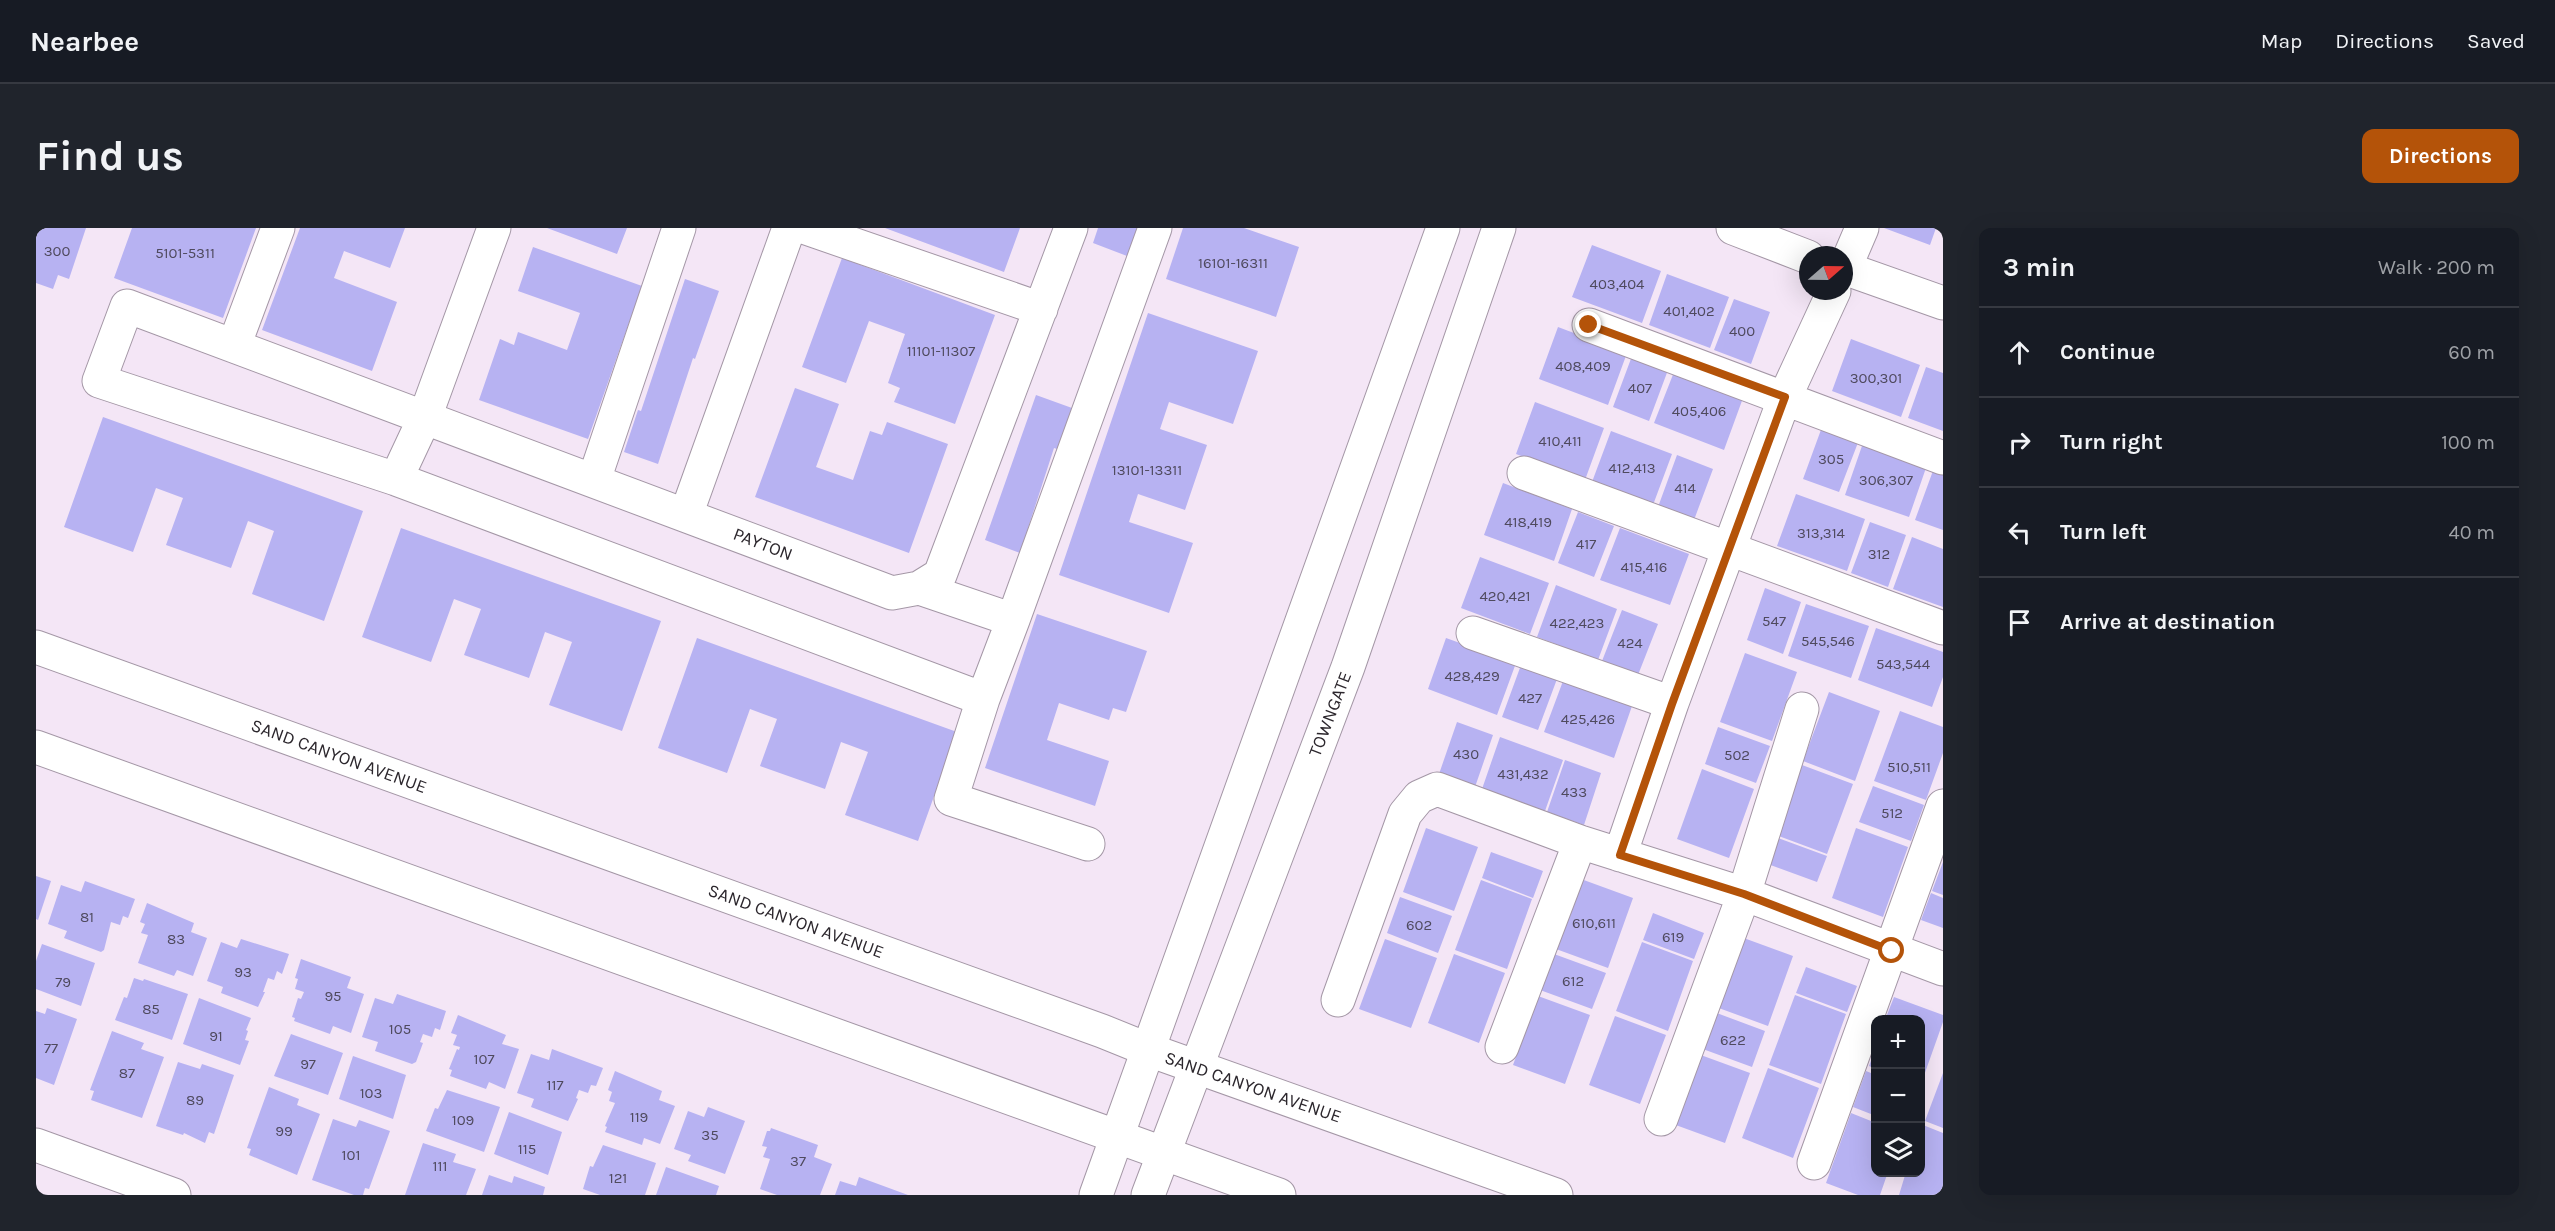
<!DOCTYPE html>
<meta charset="utf-8">
<style>
:root{--surface:#171b24;--page:#20242c;--text:#f1f3f6;--muted:#9ea1a6;--line:#363941;--accent:#b45309}
body{margin:0;font-family:Karla,sans-serif;background:var(--page);color:var(--text)}
.controls{position:absolute;right:18px;bottom:18px;display:grid;overflow:hidden;border-radius:12px;box-shadow:0 6px 24px #0002}
.controls button{width:54px;height:54px;display:grid;place-items:center;padding:0;border:0;border-bottom:2px solid var(--line);background:var(--surface);color:var(--text);font:30px sans-serif}
.compass{position:absolute;left:1763px;top:18px;width:54px;height:54px;border-radius:50%;background:var(--surface);box-shadow:0 6px 24px #0002;rotate:70deg}
.stop{position:absolute;width:18px;height:18px;margin:-14px;border:4px solid #b45309;border-radius:50%;background:#fff}
.stop.end{background:#b45309;border-color:#fff;box-shadow:0 2px 6px #0008}
.list{margin:0;padding:0;list-style:none}
h2{display:flex;justify-content:space-between;align-items:center;height:78px;margin:0;padding:0 24px;font-size:26px}
h2 small{font-size:20px;font-weight:400;color:var(--muted)}
.list li{display:grid;grid-template-columns:39px 1fr auto;gap:18px;align-items:center;box-sizing:border-box;height:90px;padding:0 24px;border-top:2px solid var(--line)}
.list b{display:block;font-size:22px;white-space:nowrap}
.list em{font-size:20px;font-style:normal;color:var(--muted)}
.icon{flex:none;width:33px;height:33px;fill:none;stroke:currentColor;stroke-width:2;stroke-linecap:round;stroke-linejoin:round}
.map{position:relative;flex:none;width:1907px;height:967px;overflow:hidden;border-radius:12px}
header{display:flex;align-items:center;gap:36px;box-sizing:border-box;height:84px;padding:0 30px;background:var(--surface);border-bottom:2px solid var(--line)}
header strong{font-size:28px}
nav{display:flex;gap:33px;margin-inline-start:auto;font-size:21px}
.intro{display:flex;align-items:center;justify-content:space-between;box-sizing:border-box;height:144px;padding:0 36px}
h1{margin:0;font-size:42px}
.button{padding:15px 27px;border-radius:12px;background:var(--accent);color:#fff;font-size:21px;font-weight:700}
main{display:flex;gap:36px;padding:0 36px}
aside{flex:1;background:var(--surface);border-radius:12px;box-shadow:0 6px 24px #0002}
.map>svg:first-child{display:block}
</style>
<header>
<strong>Nearbee</strong>
<nav><a>Map</a><a>Directions</a><a>Saved</a></nav>
</header>
<div class="intro"><h1>Find us</h1><a class="button">Directions</a></div>
<main>
<div class="map">
<svg width="1907" height="967" viewBox="0 0 1907 967">
<rect width="100%" height="100%" fill="#f4e6f6"/>
<path fill="#b7b2f2" d="M 0,0 L 50,0 L 33,51 L 22,47 L 17,61 L 0,55 Z
M 96,0 L 220,0 L 187,90 L 78,50 Z
M 264,0 L 369,0 L 354,40 L 308,23 L 298,50 L 361,74 L 336,143 L 226,102 Z
M 511,0 L 591,0 L 581,26 Z
M 849,0 L 984,0 L 968,44 Z
M 1062,0 L 1101,0 L 1091,28 L 1057,15 Z
M 1147,0 L 1208,0 L 1263,19 L 1240,89 L 1130,51 Z
M 1848,0 L 1900,0 L 1894,17 Z
M 1556,17 L 1625,43 L 1606,95 L 1536,69 Z
M 497,19 L 606,58 L 552,211 L 443,172 L 464,111 L 478,117 L 482,104 L 531,122 L 544,85 L 482,63 Z
M 806,30 L 959,87 L 919,196 L 858,174 L 864,160 L 852,155 L 869,106 L 833,93 L 810,155 L 766,139 Z
M 1631,46 L 1693,69 L 1674,120 L 1613,97 Z
M 649,51 L 683,63 L 659,131 L 657,130 L 622,236 L 588,224 L 602,182 L 605,183 Z
M 1698,71 L 1734,84 L 1715,136 L 1678,122 Z
M 1112,85 L 1222,123 L 1197,196 L 1133,174 L 1124,201 L 1171,217 L 1149,282 L 1102,266 L 1093,294 L 1157,315 L 1133,385 L 1023,347 Z
M 1522,99 L 1591,125 L 1572,177 L 1503,151 Z
M 1815,111 L 1884,137 L 1865,189 L 1796,163 Z
M 1596,128 L 1632,142 L 1613,193 L 1577,179 Z
M 1890,139 L 1907,145 L 1907,203 L 1872,190 Z
M 1638,144 L 1707,170 L 1688,222 L 1618,195 Z
M 759,160 L 803,176 L 780,239 L 817,252 L 834,203 L 846,207 L 851,194 L 912,216 L 873,325 L 719,269 Z
M 1000,167 L 1036,180 L 1021,221 L 1018,220 L 984,325 L 949,312 Z
M 1499,174 L 1568,200 L 1549,252 L 1480,226 Z
M 67,189 L 327,283 L 288,393 L 216,366 L 238,303 L 212,293 L 195,340 L 130,317 L 147,270 L 120,260 L 97,324 L 28,299 Z
M 1786,199 L 1823,212 L 1803,264 L 1767,251 Z
M 1575,203 L 1636,226 L 1617,277 L 1556,254 Z
M 1827,215 L 1891,237 L 1873,289 L 1809,267 Z
M 1641,227 L 1677,241 L 1658,292 L 1622,279 Z
M 1898,240 L 1907,243 L 1907,302 L 1879,292 Z
M 1467,255 L 1536,281 L 1518,333 L 1448,307 Z
M 1760,266 L 1829,291 L 1811,343 L 1741,318 Z
M 1542,284 L 1578,298 L 1558,349 L 1522,335 Z
M 1834,294 L 1870,307 L 1852,359 L 1815,345 Z
M 365,300 L 625,393 L 586,503 L 513,477 L 536,414 L 509,404 L 493,450 L 428,427 L 445,381 L 418,371 L 395,434 L 326,409 Z
M 1584,300 L 1653,326 L 1634,377 L 1564,352 Z
M 1876,309 L 1907,321 L 1907,379 L 1857,361 Z
M 1444,329 L 1513,355 L 1494,406 L 1425,380 Z
M 1520,357 L 1581,381 L 1562,432 L 1501,409 Z
M 1729,360 L 1765,374 L 1747,426 L 1711,412 Z
M 1770,376 L 1833,398 L 1815,450 L 1752,428 Z
M 1586,382 L 1622,396 L 1602,447 L 1566,433 Z
M 1001,386 L 1111,423 L 1090,484 L 1077,480 L 1073,492 L 1023,475 L 1011,512 L 1073,533 L 1059,578 L 949,540 Z
M 1840,400 L 1907,424 L 1907,449 L 1896,479 L 1822,452 Z
M 661,410 L 921,504 L 882,613 L 809,587 L 832,524 L 805,514 L 789,561 L 724,538 L 741,491 L 714,481 L 691,545 L 622,520 Z
M 1410,410 L 1480,435 L 1461,487 L 1392,461 Z
M 1709,425 L 1761,444 L 1736,513 L 1684,494 Z
M 1485,437 L 1521,451 L 1502,502 L 1466,489 Z
M 1527,453 L 1596,478 L 1578,530 L 1508,504 Z
M 1793,464 L 1844,483 L 1819,553 L 1767,533 Z
M 1864,483 L 1907,499 L 1907,525 L 1890,572 L 1838,553 Z
M 1421,494 L 1457,507 L 1439,559 L 1403,546 Z
M 1682,499 L 1734,518 L 1720,555 L 1669,536 Z
M 1464,509 L 1527,532 L 1509,583 L 1446,561 Z
M 1529,532 L 1565,545 L 1548,597 L 1511,584 Z
M 1766,537 L 1817,556 L 1791,626 L 1740,607 Z
M 1666,541 L 1718,561 L 1693,630 L 1641,611 Z
M 1837,558 L 1888,577 L 1875,613 L 1823,594 Z
M 1390,600 L 1442,619 L 1418,683 L 1367,664 Z
M 1820,600 L 1872,619 L 1847,689 L 1796,670 Z
M 1739,609 L 1791,628 L 1781,654 L 1729,635 Z
M 1455,624 L 1507,643 L 1497,670 L 1446,650 Z
M 1907,634 L 1907,667 L 1896,663 Z
M 0,648 L 15,653 L 2,692 L 0,691 Z
M 1545,651 L 1597,670 L 1572,740 L 1520,721 Z
M 1445,652 L 1496,671 L 1471,741 L 1419,722 Z
M 49,653 L 99,671 L 92,690 L 87,688 L 84,697 L 75,694 L 68,722 L 65,724 L 28,710 L 31,703 L 12,696 L 25,657 L 45,664 Z
M 1895,665 L 1907,670 L 1907,700 L 1885,692 Z
M 1364,669 L 1416,688 L 1402,725 L 1351,705 Z
M 111,675 L 158,695 L 155,704 L 171,710 L 157,748 L 141,742 L 138,748 L 102,735 L 112,707 L 105,705 L 109,696 L 104,694 Z
M 1617,685 L 1668,705 L 1658,731 L 1607,712 Z
M 1705,709 L 1757,728 L 1732,798 L 1680,779 Z
M 205,711 L 253,726 L 246,746 L 241,743 L 238,752 L 232,750 L 227,764 L 229,764 L 222,779 L 185,765 L 187,759 L 171,753 L 185,714 L 201,720 Z
M 1349,711 L 1401,730 L 1375,800 L 1323,781 Z
M 1606,714 L 1657,733 L 1632,803 L 1580,783 Z
M 6,716 L 59,735 L 45,778 L 0,761 L 0,733 Z
M 1418,726 L 1469,745 L 1443,815 L 1392,795 Z
M 1518,726 L 1570,745 L 1556,781 L 1504,762 Z
M 265,731 L 315,749 L 311,760 L 328,766 L 315,805 L 297,798 L 294,806 L 258,793 L 259,790 L 256,789 L 262,770 L 265,771 L 268,764 L 259,761 L 262,751 L 259,750 Z
M 1770,739 L 1821,758 L 1811,784 L 1760,765 Z
M 98,750 L 107,753 L 108,751 L 152,766 L 136,812 L 79,792 L 88,769 L 91,770 Z
M 361,766 L 410,783 L 404,802 L 399,800 L 396,809 L 387,806 L 384,814 L 387,815 L 380,834 L 376,836 L 339,823 L 342,814 L 326,809 L 339,770 L 357,776 Z
M 1759,767 L 1810,786 L 1785,856 L 1733,837 Z
M 1502,768 L 1554,787 L 1529,856 L 1477,837 Z
M 1858,769 L 1907,787 L 1907,794 L 1885,856 L 1884,792 L 1849,792 Z
M 163,770 L 215,790 L 210,802 L 212,803 L 209,812 L 213,813 L 204,837 L 147,816 Z
M 11,780 L 41,791 L 18,857 L 0,850 L 0,783 L 9,786 Z
M 1678,784 L 1729,803 L 1716,839 L 1664,820 Z
M 422,787 L 470,807 L 466,816 L 483,821 L 469,861 L 453,854 L 450,861 L 414,848 L 416,842 L 413,841 L 421,821 L 423,822 L 424,819 L 417,817 L 421,807 L 415,805 Z
M 1579,788 L 1630,807 L 1604,876 L 1553,857 Z
M 76,803 L 108,815 L 105,821 L 128,829 L 106,890 L 55,872 L 58,863 L 54,862 Z
M 255,806 L 307,825 L 292,867 L 238,848 Z
M 1840,820 L 1840,841 L 1833,838 Z
M 516,821 L 567,840 L 560,858 L 555,857 L 552,865 L 543,862 L 540,870 L 542,871 L 532,893 L 495,879 L 498,871 L 481,865 L 495,826 L 513,832 Z
M 1662,826 L 1714,845 L 1689,915 L 1637,896 Z
M 317,828 L 370,847 L 357,891 L 303,871 Z
M 142,834 L 164,841 L 166,836 L 198,847 L 178,906 L 173,904 L 169,915 L 148,905 L 147,907 L 120,898 Z
M 1732,840 L 1783,860 L 1757,930 L 1706,910 Z
M 579,843 L 626,863 L 623,872 L 639,878 L 624,916 L 608,910 L 606,917 L 569,904 L 571,899 L 569,898 L 579,875 L 573,873 L 576,864 L 572,862 Z
M 1830,843 L 1840,847 L 1840,888 L 1817,879 Z
M 1907,845 L 1907,900 L 1889,893 Z
M 233,859 L 263,871 L 261,877 L 284,886 L 261,947 L 213,927 L 215,921 L 211,920 Z
M 411,862 L 464,879 L 448,924 L 390,903 L 399,880 L 402,881 Z
M 672,879 L 709,893 L 689,946 L 652,933 L 655,927 L 638,921 L 652,883 L 668,889 Z
M 473,884 L 526,904 L 512,947 L 458,926 Z
M 1815,885 L 1840,895 L 1840,944 L 1852,944 L 1844,967 L 1822,967 L 1790,955 Z
M 297,891 L 320,899 L 323,892 L 354,903 L 333,961 L 329,960 L 327,967 L 318,967 L 276,952 Z
M 1887,897 L 1907,905 L 1907,967 L 1863,967 L 1870,944 L 1884,944 L 1884,904 Z
M 735,900 L 782,917 L 778,929 L 796,936 L 784,967 L 741,967 L 724,961 L 734,931 L 727,929 L 731,919 L 726,918 L 731,903 L 734,903 Z
M 387,915 L 420,926 L 417,934 L 440,941 L 430,967 L 369,967 Z
M 567,917 L 620,935 L 609,967 L 564,967 L 547,961 L 554,938 L 557,939 Z
M 630,939 L 683,958 L 680,967 L 620,967 Z
M 453,947 L 476,955 L 478,948 L 509,959 L 507,967 L 446,967 Z
M 823,949 L 872,967 L 799,967 L 804,953 L 820,958 Z"/>
<g fill="none" stroke-linecap="round" stroke-linejoin="round">
<g stroke="#a497a6" stroke-width="35">
<path id="minor" d="M 458,0 L 389,189 L 360,251 L 947,471 L 915,571 L 1052,616
M 770,0 L 1005,81
M 1697,0 L 1772,29
M 1808,40 L 1907,75
M 1808,42 L 1826,0
M 1553,97 L 1907,230
M 198,118 L 242,0
M 1488,245 L 1907,400
M 360,251 L 63,153 L 91,78 L 856,365 L 883,360 L 904,347 L 1035,0
M 558,252 L 643,0
M 650,287 L 753,0
M 883,360 L 977,392 L 1119,0
M 1437,405 L 1636,475
M 947,471 L 977,392
M 1584,627 L 1636,475 L 1749,169 L 1798,63
M 1302,772 L 1369,586 L 1383,569 L 1401,561 L 1544,614 L 1708,666 L 1907,741
M 1466,819 L 1544,614
M 1625,891 L 1708,666 L 1766,481
M 0,917 L 138,967
M 1778,935 L 1907,578
M 1060,967 L 1407,0
M 1112,967 L 1312,439 L 1463,0"/>
</g>
<g stroke="#a497a6" stroke-width="35">
<path id="major" d="M 0,419 L 1066,803 L 1113,822 L 1520,967
M 0,519 L 1243,967"/>
</g>
<use href="#minor" stroke="#fff" stroke-width="33"/>
<use href="#major" stroke="#fff" stroke-width="33"/>
</g>
<g fill="none" stroke-linecap="round" stroke-linejoin="round">
<path stroke="#b45309" stroke-width="8" d="M 1553,97 L 1749,169 L 1636,476 L 1584,627 L 1708,666 L 1856,723"/>
</g>
<g text-anchor="middle" stroke-width="4.5" stroke-linejoin="round" paint-order="stroke">
<g font-size="15" fill="#4f4a5e">
<text x="21" y="28">300</text>
<text x="149" y="30">5101-5311</text>
<text x="1197" y="40">16101-16311</text>
<text x="1581" y="61">403,404</text>
<text x="1653" y="88">401,402</text>
<text x="1706" y="108">400</text>
<text x="905" y="128">11101-11307</text>
<text x="1547" y="143">408,409</text>
<text x="1840" y="155">300,301</text>
<text x="1604" y="165">407</text>
<text x="1663" y="188">405,406</text>
<text x="1524" y="218">410,411</text>
<text x="1795" y="236">305</text>
<text x="1596" y="245">412,413</text>
<text x="1111" y="247">13101-13311</text>
<text x="1850" y="257">306,307</text>
<text x="1649" y="265">414</text>
<text x="1492" y="299">418,419</text>
<text x="1785" y="310">313,314</text>
<text x="1550" y="321">417</text>
<text x="1843" y="331">312</text>
<text x="1608" y="344">415,416</text>
<text x="1469" y="373">420,421</text>
<text x="1738" y="398">547</text>
<text x="1541" y="400">422,423</text>
<text x="1792" y="418">545,546</text>
<text x="1594" y="420">424</text>
<text x="1867" y="441">543,544</text>
<text x="1436" y="453">428,429</text>
<text x="1494" y="475">427</text>
<text x="1552" y="496">425,426</text>
<text x="1430" y="531">430</text>
<text x="1701" y="532">502</text>
<text x="1873" y="544">510,511</text>
<text x="1487" y="551">431,432</text>
<text x="1538" y="569">433</text>
<text x="1856" y="590">512</text>
<text x="51" y="694">81</text>
<text x="1558" y="700">610,611</text>
<text x="1383" y="702">602</text>
<text x="1637" y="714">619</text>
<text x="140" y="716">83</text>
<text x="207" y="749">93</text>
<text x="1537" y="758">612</text>
<text x="27" y="759">79</text>
<text x="297" y="773">95</text>
<text x="115" y="786">85</text>
<text x="364" y="806">105</text>
<text x="180" y="813">91</text>
<text x="1697" y="817">622</text>
<text x="15" y="825">77</text>
<text x="448" y="836">107</text>
<text x="272" y="841">97</text>
<text x="91" y="850">87</text>
<text x="519" y="862">117</text>
<text x="335" y="870">103</text>
<text x="159" y="877">89</text>
<text x="603" y="894">119</text>
<text x="427" y="897">109</text>
<text x="248" y="908">99</text>
<text x="674" y="912">35</text>
<text x="491" y="926">115</text>
<text x="315" y="932">101</text>
<text x="762" y="938">37</text>
<text x="404" y="943">111</text>
<text x="582" y="955">121</text>
</g>
<g font-size="18" fill="#2c272d" stroke="#fff">
<text transform="translate(727 316) rotate(21)" y="6">PAYTON</text>
<text transform="translate(1294 486) rotate(-69)" y="6">TOWNGATE</text>
<text transform="translate(303 528) rotate(20)" y="6">SAND CANYON AVENUE</text>
<text transform="translate(760 693) rotate(20)" y="6">SAND CANYON AVENUE</text>
<text transform="translate(1217 859) rotate(19)" y="6">SAND CANYON AVENUE</text>
</g>
</g>
</svg>
<div class="controls">
<button>+</button>
<button>−</button>
<button><svg class="icon" aria-label="layers" viewBox="0 0 24 24"><path d="M12 4l9 5-9 5-9-5zM3 14l9 5 9-5"/></svg></button>
</div>
<svg class="compass" viewBox="-18 -18 36 36"><path d="M0-13l5 13h-10z" fill="#e53935"/><path d="M0 13l5-13h-10z" fill="#9ea1a6"/></svg>
<div class="stop" style="left:1856px;top:723px"></div>
<div class="stop end" style="left:1553px;top:97px"></div>
</div>
<aside>
<h2>3 min<small>Walk · 200 m</small></h2>
<ul class="list">
<li><svg class="icon" aria-label="ahead" viewBox="0 0 24 24"><path d="M12 20V5M6 11l6-6 6 6"/></svg><div><b>Continue</b></div><em>60 m</em></li>
<li><svg class="icon" aria-label="right" viewBox="0 0 24 24"><path d="M7 20v-9h11M14 6l5 5-5 5"/></svg><div><b>Turn right</b></div><em>100 m</em></li>
<li><svg class="icon" aria-label="left" viewBox="0 0 24 24"><path d="M17 20v-9H6M10 6l-5 5 5 5"/></svg><div><b>Turn left</b></div><em>40 m</em></li>
<li><svg class="icon" aria-label="arrive" viewBox="0 0 24 24"><path d="M6 21V4h12l-3 4 3 4H6"/></svg><div><b>Arrive at destination</b></div></li>
</ul>
</aside>
</main>
